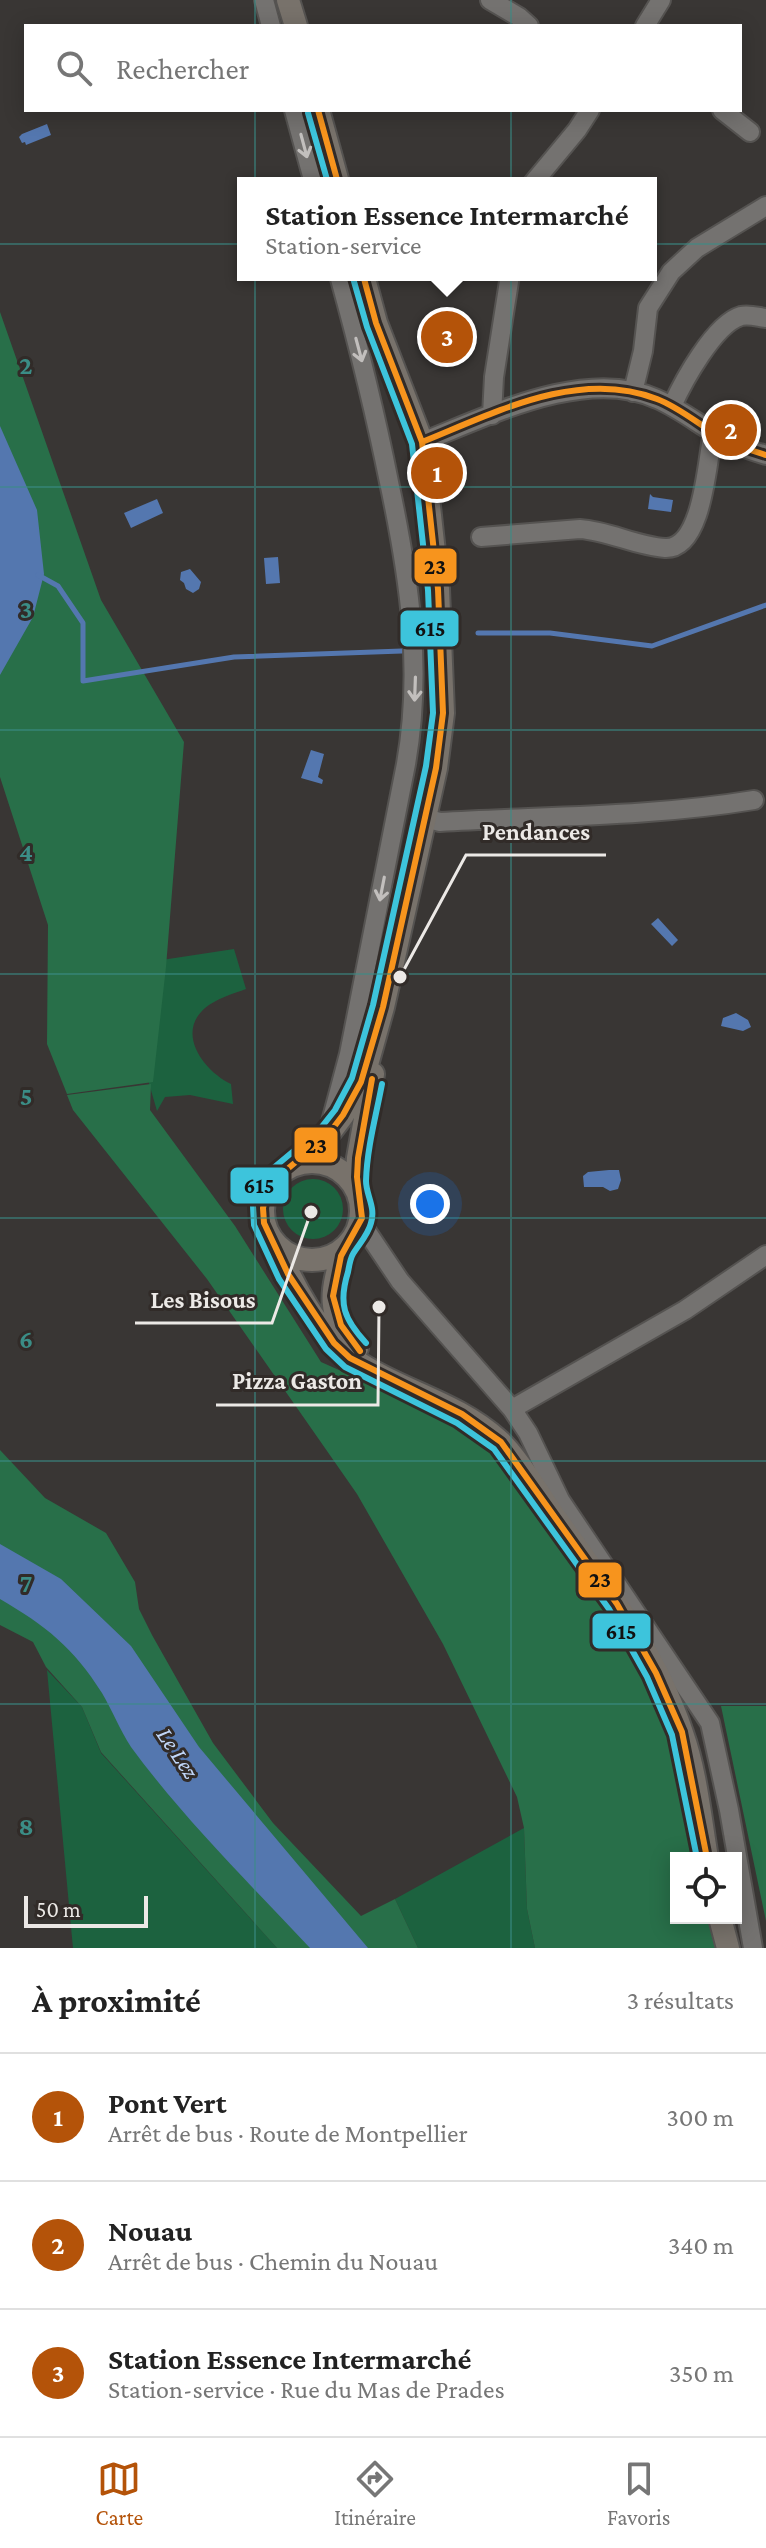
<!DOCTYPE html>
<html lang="fr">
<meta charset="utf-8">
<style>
:root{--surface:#fff;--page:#f6f6f6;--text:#222;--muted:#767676;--line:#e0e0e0;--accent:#b45309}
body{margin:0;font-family:"Crimson Pro",serif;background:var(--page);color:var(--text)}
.controls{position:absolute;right:24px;bottom:24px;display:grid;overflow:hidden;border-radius:0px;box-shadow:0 4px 20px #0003}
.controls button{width:72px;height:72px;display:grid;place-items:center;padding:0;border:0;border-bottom:2px solid var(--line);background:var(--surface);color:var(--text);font:40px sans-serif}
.scale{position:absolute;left:24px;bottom:20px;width:124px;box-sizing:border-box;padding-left:8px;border:4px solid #ece9e6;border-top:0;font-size:22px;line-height:28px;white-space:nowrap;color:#ece9e6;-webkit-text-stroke:6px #312b28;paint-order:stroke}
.you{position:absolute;left:430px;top:1204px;width:28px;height:28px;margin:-20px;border:6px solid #fff;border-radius:50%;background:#1a73e8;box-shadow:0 0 0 12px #1a73e833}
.badge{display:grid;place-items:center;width:52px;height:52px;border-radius:50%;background:var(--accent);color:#fff;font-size:26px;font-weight:700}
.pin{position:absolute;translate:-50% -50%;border:4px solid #fff;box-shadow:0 2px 8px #0006}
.popup{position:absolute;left:237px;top:177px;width:420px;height:104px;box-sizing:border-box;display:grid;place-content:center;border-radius:0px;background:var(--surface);filter:drop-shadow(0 2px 6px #0005);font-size:26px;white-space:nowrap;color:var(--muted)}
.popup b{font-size:30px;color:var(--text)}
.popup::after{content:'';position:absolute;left:50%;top:100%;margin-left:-16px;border:16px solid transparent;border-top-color:var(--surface)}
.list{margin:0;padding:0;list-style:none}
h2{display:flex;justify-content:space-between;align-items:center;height:104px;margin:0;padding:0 32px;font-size:34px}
h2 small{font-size:26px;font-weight:400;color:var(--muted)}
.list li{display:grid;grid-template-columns:52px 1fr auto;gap:24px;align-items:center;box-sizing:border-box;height:128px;padding:0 32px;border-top:2px solid var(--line)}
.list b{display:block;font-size:30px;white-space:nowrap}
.list p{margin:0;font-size:26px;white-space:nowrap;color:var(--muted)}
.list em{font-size:26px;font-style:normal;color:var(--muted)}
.icon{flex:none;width:44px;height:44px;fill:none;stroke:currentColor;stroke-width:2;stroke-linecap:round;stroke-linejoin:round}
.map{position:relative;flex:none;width:766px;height:1948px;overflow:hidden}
.search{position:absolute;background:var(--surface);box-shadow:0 4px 20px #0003;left:24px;right:24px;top:24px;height:88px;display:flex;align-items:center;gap:20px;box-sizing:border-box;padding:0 28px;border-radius:0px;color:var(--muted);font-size:30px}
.sheet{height:488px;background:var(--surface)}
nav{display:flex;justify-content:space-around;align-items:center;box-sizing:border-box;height:112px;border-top:2px solid var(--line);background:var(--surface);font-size:22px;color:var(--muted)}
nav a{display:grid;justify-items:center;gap:4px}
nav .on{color:var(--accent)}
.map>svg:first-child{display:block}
</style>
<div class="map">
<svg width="766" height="1948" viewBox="0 0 766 1948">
<rect width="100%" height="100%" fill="#393634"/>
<path fill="#1c623f" d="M 234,949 L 246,989 C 232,994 216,999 205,1008 C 175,1034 205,1072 231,1084 L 233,1104 L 190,1095 L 165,1097 L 157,1111 L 144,1066 L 142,963 Z
M283 1209a30 30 0 1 1 60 0a30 30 0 1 1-60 0Z
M 47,1670 L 82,1707 L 101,1753 L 277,1948 L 73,1948 Z
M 524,1828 L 527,1909 L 535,1948 L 418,1948 L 395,1899 Z"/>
<path fill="#286f49" d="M 0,312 L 101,600 L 184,742 L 166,967 L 153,1082 L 67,1094 L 47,1044 L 48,925 L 0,777 Z
M 151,1084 L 150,1110 L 235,1226 L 321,1362 L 501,1442 L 617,1604 L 682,1732 L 707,1858 L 676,1858 L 676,1918 L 720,1918 L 728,1948 L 535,1948 L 527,1909 L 524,1828 L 517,1797 L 443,1644 L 357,1494 L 207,1279 L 73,1110 L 67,1095 Z
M 0,1450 L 45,1498 L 106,1533 L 135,1582 L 139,1609 L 152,1635 L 213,1743 L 273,1823 L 361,1916 L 395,1899 L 418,1948 L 277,1948 L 101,1752 L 82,1707 L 46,1667 L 33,1642 L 0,1625 Z
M 721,1706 L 766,1706 L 766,1921 Z"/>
<path fill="#5477af" d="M 47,124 L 51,135 L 26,145 L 25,142 L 22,143 L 19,137 L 22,134 Z
M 0,426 L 37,510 L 44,574 L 33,617 L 0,675 Z
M 650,494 L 653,497 L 673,500 L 671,512 L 648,509 Z
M 157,499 L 163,513 L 131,528 L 124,513 Z
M 278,557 L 280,583 L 266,584 L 264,558 Z
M 190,569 L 201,582 L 199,589 L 193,593 L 186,589 L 184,583 L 180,580 L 181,572 Z
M 311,750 L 324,754 L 318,777 L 323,780 L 322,784 L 301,778 Z
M 658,918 L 678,940 L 672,946 L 651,924 Z
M 736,1013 L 748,1020 L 751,1027 L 743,1031 L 721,1026 L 723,1018 Z
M 609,1170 L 619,1170 L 621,1180 L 618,1189 L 610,1191 L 603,1187 L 584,1187 L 583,1176 L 588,1172 Z
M 0,1544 L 61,1579 L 131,1646 L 199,1747 L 368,1948 L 310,1948 C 249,1883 184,1819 131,1747 C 120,1730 112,1710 102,1693 C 73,1647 46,1626 0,1599 Z"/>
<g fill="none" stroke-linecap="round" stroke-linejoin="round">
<path stroke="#5477af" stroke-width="5" d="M 38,575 L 58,586 L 83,623 L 83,681 L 234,657 L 402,651
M 478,633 L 550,633 L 652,646 L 766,605"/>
<g stroke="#555351" stroke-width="22">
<path id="minor" d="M 264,0 L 271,26
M 490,0 L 519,17 L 529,26
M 645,26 L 661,0
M 294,110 L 314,183
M 722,110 L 750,132
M 533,183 L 577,130 L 590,110
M 633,392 L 643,351 L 648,308 L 671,272 L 697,248 L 766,206
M 672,406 C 683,382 714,324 741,316 C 749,314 758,317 766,318
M 492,415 L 494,377 L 510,275
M 422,442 C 489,416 586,366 657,399 C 685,411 709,433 737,445 C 746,449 756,452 766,455
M 481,537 L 580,529 C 609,531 636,546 665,548 C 703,550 707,461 713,432
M 424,818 L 440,822 C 545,816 651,817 754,800
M 328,1133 L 349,1054 L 406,764 C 423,668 409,576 389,482 C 375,412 358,344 339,275
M 361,1223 L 400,1281 L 512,1409 L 528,1433 L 560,1500 L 710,1723 L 729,1810 L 753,1948
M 512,1409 L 685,1310 L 766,1255"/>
</g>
<g stroke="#555351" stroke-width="26">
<path id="major" d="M 288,0 L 296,26
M 318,110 L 338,183
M263 1211a49 49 0 1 1 98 0a49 49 0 1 1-98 0Z
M 297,1164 L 327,1136 L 343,1115 L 361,1082 L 368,1061 L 383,1007 L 436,768 L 443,713 L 438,589 L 422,442 L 376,323 L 363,275
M 356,1187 L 358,1158 L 373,1074
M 277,1247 C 291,1282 319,1335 350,1357 C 397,1391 455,1401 498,1440 C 516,1455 541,1498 556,1519 C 604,1585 656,1654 682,1733 C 696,1772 700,1817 707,1858
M 344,1249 C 331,1292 325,1313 357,1348
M 720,1918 L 728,1948"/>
</g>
<use href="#minor" stroke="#747270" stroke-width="18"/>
<use href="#major" stroke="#78726b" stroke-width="22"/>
<g stroke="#312b28" stroke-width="12">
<path id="bus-1" d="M 318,110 L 338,183
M 363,275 L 376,323 L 422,442 L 438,589 L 443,713 L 436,768 L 383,1007 L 361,1082 L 343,1115 L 327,1136 L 273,1181 L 266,1194 L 263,1208 L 264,1223 L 288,1274 L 334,1343 L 350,1358 L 462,1414 L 501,1442 L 617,1604 L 656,1673 L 682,1732 L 707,1858
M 422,442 C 494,413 579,368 657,399 C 678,407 696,422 715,434 C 731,443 748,450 766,455
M 360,1351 L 341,1325 L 333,1296 L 341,1256 L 362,1218 L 357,1177 L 358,1158 L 372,1079"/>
</g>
<g stroke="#312b28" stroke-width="12">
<path id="bus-2" d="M 308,113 L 328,183
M 353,278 L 367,327 L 412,444 L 428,590 L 433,713 L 426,766 L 373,1005 L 352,1078 L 335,1110 L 320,1129 L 265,1175 L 257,1190 L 253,1206 L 254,1225 L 279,1279 L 326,1349 L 345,1367 L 457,1423 L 494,1449 L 609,1609 L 647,1677 L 672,1735 L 697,1858
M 366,1343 C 344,1319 338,1304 348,1272 C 349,1267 350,1259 353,1254 C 359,1244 368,1235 371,1223 C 376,1207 366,1195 366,1181 C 367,1148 376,1116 382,1084"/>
</g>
<use href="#bus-1" stroke="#f7941d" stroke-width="6"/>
<use href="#bus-2" stroke="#3dc4dc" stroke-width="6"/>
</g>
<defs><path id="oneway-shaft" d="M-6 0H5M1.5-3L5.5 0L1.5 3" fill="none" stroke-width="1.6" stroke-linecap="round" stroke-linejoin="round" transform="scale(2)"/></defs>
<g stroke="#c2bfbd">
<use href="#oneway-shaft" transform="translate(304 146) rotate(75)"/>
<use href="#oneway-shaft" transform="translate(359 350) rotate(75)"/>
<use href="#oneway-shaft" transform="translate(415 689) rotate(92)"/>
<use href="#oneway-shaft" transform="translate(382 889) rotate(101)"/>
</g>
<path fill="none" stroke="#3b8d86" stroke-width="2" stroke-opacity="0.55" d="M 255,0 L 255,26M 511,0 L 511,26M 255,110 L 255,1948M 511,110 L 511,1948M 0,244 L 766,244M 0,487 L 766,487M 0,730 L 766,730M 0,974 L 766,974M 0,1218 L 766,1218M 0,1461 L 766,1461M 0,1704 L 766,1704"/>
<g text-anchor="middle" stroke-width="6" stroke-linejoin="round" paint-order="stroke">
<g font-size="24" font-style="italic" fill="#c1d7fa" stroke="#312b28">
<text transform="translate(178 1753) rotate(56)" y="8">Le Lez</text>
</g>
</g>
<g font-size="26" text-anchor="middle" font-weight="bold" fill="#3b8d86" stroke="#312b28" stroke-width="6" stroke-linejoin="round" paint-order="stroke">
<text x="26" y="374">2</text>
<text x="26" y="618">3</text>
<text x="26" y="861">4</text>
<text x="26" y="1105">5</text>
<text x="26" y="1348">6</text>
<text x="26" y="1592">7</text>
<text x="26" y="1835">8</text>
</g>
<path fill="none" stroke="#ece9e6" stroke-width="3" d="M400 977L466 855H606M311 1212L272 1323H135M379 1307L378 1405H216"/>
<g fill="#ece9e6" stroke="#312b28" stroke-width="3">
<circle cx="400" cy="977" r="8"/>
<circle cx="311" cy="1212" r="8"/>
<circle cx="379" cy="1307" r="8"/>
</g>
<g font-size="24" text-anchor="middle" font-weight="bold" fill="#ece9e6" stroke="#312b28" stroke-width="6" stroke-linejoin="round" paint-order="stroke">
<text x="536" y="840">Pendances</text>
<text x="203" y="1308">Les Bisous</text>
<text x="297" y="1389">Pizza Gaston</text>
</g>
<g stroke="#312b28" stroke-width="3">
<rect x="413" y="547" width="45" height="38" rx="8" fill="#f7941d"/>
<rect x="399" y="609" width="61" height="39" rx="8" fill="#3dc4dc"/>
<rect x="293" y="1126" width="46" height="38" rx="8" fill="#f7941d"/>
<rect x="229" y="1166" width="61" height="39" rx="8" fill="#3dc4dc"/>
<rect x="577" y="1561" width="46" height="38" rx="8" fill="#f7941d"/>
<rect x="591" y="1612" width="61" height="38" rx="8" fill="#3dc4dc"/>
</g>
<g font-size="22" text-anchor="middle" font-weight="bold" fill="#111">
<text x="435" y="574">23</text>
<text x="430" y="636">615</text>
<text x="316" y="1153">23</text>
<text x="259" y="1193">615</text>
<text x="600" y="1587">23</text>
<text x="621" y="1639">615</text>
</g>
</svg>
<div class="controls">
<button><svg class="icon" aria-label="locate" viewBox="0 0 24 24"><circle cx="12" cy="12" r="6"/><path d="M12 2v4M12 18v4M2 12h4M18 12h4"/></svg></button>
</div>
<div class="scale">50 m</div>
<div class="you"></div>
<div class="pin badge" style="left:437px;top:473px">1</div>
<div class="pin badge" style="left:731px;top:430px">2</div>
<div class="pin badge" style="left:447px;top:337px">3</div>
<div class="popup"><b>Station Essence Intermarché</b>Station-service</div>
<div class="search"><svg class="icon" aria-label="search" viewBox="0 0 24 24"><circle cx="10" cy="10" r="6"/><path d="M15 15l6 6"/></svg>Rechercher</div>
</div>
<section class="sheet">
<h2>À proximité<small>3 résultats</small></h2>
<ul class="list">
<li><span class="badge">1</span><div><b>Pont Vert</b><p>Arrêt de bus · Route de Montpellier</p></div><em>300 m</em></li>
<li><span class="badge">2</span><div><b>Nouau</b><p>Arrêt de bus · Chemin du Nouau</p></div><em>340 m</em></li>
<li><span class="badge">3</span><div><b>Station Essence Intermarché</b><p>Station-service · Rue du Mas de Prades</p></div><em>350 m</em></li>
</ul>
</section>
<nav>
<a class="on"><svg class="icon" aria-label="map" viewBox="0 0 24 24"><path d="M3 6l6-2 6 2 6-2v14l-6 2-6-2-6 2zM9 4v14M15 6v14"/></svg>Carte</a>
<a><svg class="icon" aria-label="directions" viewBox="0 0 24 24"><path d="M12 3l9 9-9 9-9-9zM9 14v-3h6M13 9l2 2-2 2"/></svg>Itinéraire</a>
<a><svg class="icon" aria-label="saved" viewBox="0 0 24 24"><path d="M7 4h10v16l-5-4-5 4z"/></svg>Favoris</a>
</nav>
